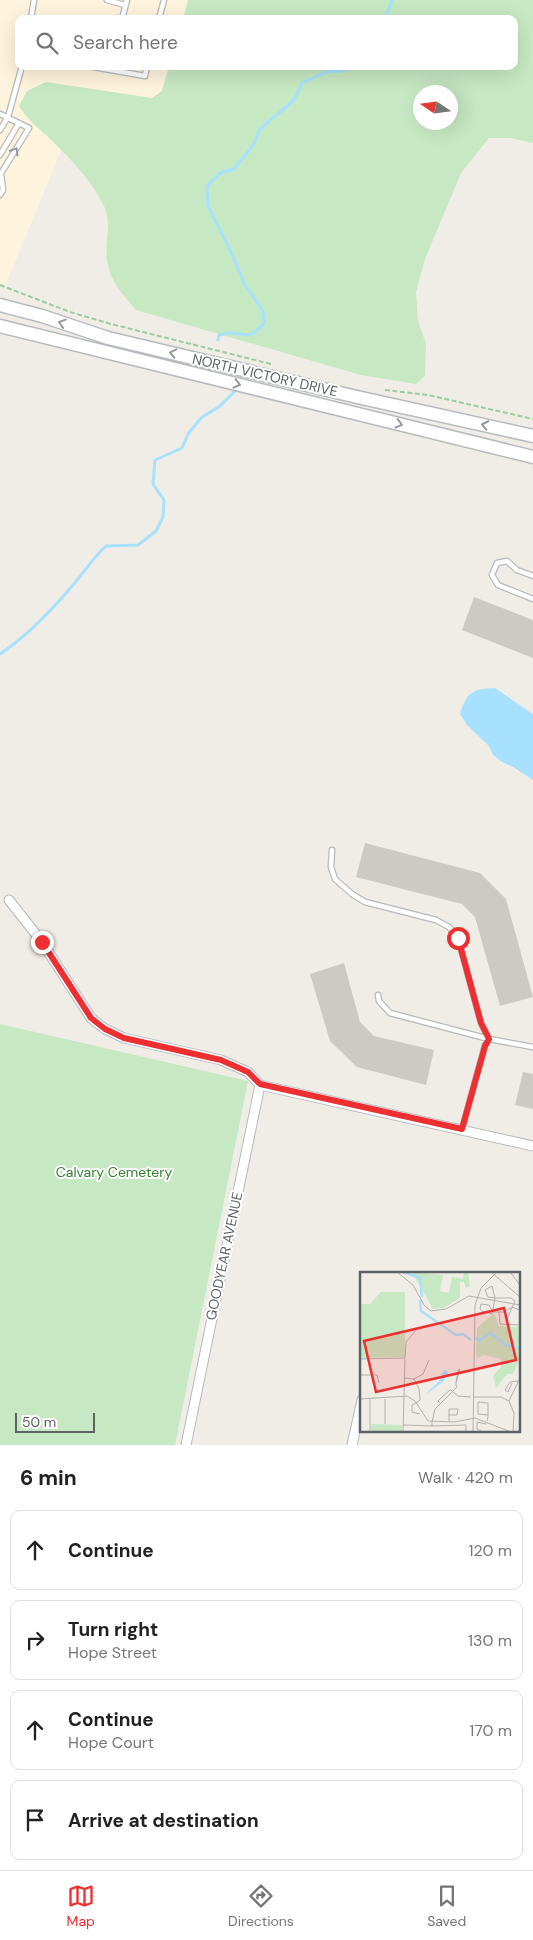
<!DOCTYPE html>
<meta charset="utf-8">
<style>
:root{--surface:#fff;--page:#f2f2f2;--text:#202124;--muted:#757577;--line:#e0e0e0;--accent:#ed2f32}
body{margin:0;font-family:"DM Sans",sans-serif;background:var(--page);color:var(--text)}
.compass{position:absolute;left:413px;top:85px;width:45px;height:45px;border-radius:50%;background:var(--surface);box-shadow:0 5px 20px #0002;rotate:283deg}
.scale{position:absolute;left:15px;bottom:12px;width:80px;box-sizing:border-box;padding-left:5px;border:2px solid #5d6266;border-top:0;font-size:14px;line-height:18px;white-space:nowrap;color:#5d6266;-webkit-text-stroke:4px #fff;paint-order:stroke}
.stop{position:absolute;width:15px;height:15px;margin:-11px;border:4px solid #ed2f32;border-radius:50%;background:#fff}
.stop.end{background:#ed2f32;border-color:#fff;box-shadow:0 1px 5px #0008}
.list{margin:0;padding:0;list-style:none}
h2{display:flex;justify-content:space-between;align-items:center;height:65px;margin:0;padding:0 20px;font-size:21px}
h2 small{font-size:16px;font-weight:400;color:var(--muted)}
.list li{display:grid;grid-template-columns:32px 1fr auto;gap:15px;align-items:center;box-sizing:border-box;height:80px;margin:0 10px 10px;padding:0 10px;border:1px solid var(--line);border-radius:10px}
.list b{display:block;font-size:19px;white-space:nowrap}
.list p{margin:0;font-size:16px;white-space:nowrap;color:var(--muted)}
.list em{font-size:16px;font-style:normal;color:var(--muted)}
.icon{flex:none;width:28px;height:28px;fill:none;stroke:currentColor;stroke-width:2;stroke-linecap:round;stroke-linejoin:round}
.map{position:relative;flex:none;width:533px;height:1445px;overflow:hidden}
.search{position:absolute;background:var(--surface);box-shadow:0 5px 20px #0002;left:15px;right:15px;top:15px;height:55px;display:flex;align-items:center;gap:12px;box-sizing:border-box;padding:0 18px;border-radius:10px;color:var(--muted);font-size:19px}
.sheet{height:425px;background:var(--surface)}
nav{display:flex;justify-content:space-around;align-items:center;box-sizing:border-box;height:70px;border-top:1px solid var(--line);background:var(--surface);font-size:14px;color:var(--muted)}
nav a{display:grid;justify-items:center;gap:2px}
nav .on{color:var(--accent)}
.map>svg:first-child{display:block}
</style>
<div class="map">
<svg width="533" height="1445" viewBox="0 0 533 1445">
<rect width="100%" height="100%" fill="#f0ede6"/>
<path fill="#fef3dc" d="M 0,0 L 188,0 L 183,19 L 19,19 L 19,66 L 169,66 L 156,112 L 83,97 L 5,287 L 0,285 Z"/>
<path fill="#c6e8c2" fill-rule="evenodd" d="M 188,0 L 533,0 L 533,143 L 510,138 L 489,138 L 461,173 L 425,259 L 416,292 L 418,321 L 426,344 L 425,376 L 416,384 L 361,375 L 136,310 C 123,295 110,281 107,261 C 104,244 112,225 105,208 C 92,180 69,157 47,136 C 35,125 29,121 19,106 L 27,91 L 46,82 L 152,98 L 162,91 L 169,66 L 514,66 L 514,19 L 183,19 ZM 420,92 L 450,92 L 450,122 L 420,122 Z
M 0,1024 L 248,1081 L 175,1445 L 0,1445 Z"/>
<path fill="#a7e1ff" d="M 495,688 L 533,714 L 533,780 L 513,767 L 502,762 L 493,755 L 489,746 L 467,725 L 460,714 C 467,692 472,689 495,688 Z"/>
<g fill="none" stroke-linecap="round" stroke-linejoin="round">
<path stroke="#a7e1ff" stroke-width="3" d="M 385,19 L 392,0
M 218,340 L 219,335 L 228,333 L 251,335 L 264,324 L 263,311 L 245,285 L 229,248 L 208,206 L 207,186 L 220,173 L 234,169 L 254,144 L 260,129 L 294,100 L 302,83 L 326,72 L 342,71 L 358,66
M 0,654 C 27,636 52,610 73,585 C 85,571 92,559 106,546 L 138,545 L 156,531 L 163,517 L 164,500 L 153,484 L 155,460 L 182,448 L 188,434 L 201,418 L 220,406 L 234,392"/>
</g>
<path fill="#cdc9c5" d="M 474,597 L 533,620 L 533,658 L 462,630 Z
M 365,843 L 480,873 L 506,899 L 533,997 L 500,1006 L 475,917 L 462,904 L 356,877 Z
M 344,963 L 360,1022 L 374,1036 L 434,1050 L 426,1085 L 357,1067 L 330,1041 L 310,974 Z
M 523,1072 L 533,1074 L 533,1109 L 515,1105 Z"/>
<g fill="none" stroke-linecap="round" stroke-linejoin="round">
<g stroke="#b6b9bd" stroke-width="7">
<path id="service" d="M 107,0 L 125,5
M 31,19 L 34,0
M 122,19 L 127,0
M 159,19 L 164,0
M 88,66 L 145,76 L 147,66
M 0,114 L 29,128 L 0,175
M 0,130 L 8,117 L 22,66
M 0,155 L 19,123
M 0,195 L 3,190 L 1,174
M 533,576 L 517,570 L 507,561 L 497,563 L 492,575 L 498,585 L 533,599
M 332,850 L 331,867 L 335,879 L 352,894 L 365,902 L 436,920 L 449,927 L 458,938 L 481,1023 L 489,1039
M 378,995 L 379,1001 L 390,1013 L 489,1039
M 462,1129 L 485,1045 L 489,1039 L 533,1047"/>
</g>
<g stroke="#b6b9bd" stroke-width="11">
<path id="minor" d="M 9,900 L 42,942 L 91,1018 L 105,1029 L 124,1038 L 221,1060 L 248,1072 L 260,1085 L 186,1445
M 260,1085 L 533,1146
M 352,1445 L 362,1400"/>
</g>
<g stroke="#b7bbc0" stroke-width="15">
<path id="secondary" d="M 0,305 L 42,316 L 108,338 L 357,397 L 533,436
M 0,326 L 533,457"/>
</g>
<path stroke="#9ccca4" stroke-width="2" stroke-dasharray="5 2.5" stroke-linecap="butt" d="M 0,285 L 70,312 L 111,324 L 271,364
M 385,390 L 428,395 L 533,419"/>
<use href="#service" stroke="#fff" stroke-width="4.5"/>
<use href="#minor" stroke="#fff" stroke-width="9"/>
<use href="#secondary" stroke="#fff" stroke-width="12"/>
</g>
<defs><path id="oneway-chevron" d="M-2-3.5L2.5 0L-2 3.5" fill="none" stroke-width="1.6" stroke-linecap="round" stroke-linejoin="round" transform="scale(1.25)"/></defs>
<g stroke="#96999c">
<use href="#oneway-chevron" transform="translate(15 151) rotate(-58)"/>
<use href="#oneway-chevron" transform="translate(62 323) rotate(-162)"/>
<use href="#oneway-chevron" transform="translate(173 353) rotate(-167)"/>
<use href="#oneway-chevron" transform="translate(237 384) rotate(14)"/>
<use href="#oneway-chevron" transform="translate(399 424) rotate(14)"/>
<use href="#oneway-chevron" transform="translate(485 425) rotate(-168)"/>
</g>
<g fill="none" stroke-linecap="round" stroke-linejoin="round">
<path stroke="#ed2f32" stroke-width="6" d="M 42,942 L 91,1018 L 105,1029 L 124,1038 L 221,1060 L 248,1072 L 260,1084 L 462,1129 L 485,1046 L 489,1039 L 481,1023 L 458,938"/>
</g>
<g text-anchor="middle" stroke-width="4" stroke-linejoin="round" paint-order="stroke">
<g font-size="14" fill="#5d6266" stroke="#fff">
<text transform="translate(265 375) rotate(13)" y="5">NORTH VICTORY DRIVE</text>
<text transform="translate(224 1256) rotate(-78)" y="5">GOODYEAR AVENUE</text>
</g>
<g font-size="14" fill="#368132" stroke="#fff">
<text x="114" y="1177">Calvary Cemetery</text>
</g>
</g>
<g transform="translate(360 1272)">
<rect width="160" height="160" fill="#f0ede6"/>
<path d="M 52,0 L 83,3 L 80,19 L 89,21 L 92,5 L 103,7 L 104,0 L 108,0 L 110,14 L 106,16 L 104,10 L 100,10 L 100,26 L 83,36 L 73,37 ZM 21,20 L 45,20 L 45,85 L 0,86 L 0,32 L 10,32 ZM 134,41 L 139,54 L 160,55 L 160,86 L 153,102 L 147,102 L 136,116 L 133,104 L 141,95 L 141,87 L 125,83 L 117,86 L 116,80 L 117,56 ZM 11,152 L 42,153 L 42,160 L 11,160 Z" fill="#c6e8c2"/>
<path d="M 84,98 L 88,100 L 84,109 L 65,123 L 79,109 Z" fill="#a7e1ff"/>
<path fill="none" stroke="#a7e1ff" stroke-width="2.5" d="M 43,0 L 60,6 L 62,25M 60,28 L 61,39 L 96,63 L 103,62 L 111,68M 116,65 L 118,69 L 131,61 L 145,73 L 160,76"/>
<path fill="none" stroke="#b1b1af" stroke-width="1" d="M 37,0 L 53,13 L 64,33 L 71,39 L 86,37 L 109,24 L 160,33M 131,0 L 160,25M 150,0 L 160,13M 123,39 L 132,42 L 135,26 L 132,14 L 125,18 L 128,25 L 135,26 L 151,26 L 155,29 L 146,49M 123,40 L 120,37 L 121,32 L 129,33 L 133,40 L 145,40 L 152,35 L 160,38M 139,40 L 140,52 L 160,53M 0,87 L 45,86 L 46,70 L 57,57M 0,103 L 17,103 L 19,111M 45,106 L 54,107 L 59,117 L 60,128 L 56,131M 54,107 L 63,102 L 69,88M 152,111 L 148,120 L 145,118 L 150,110 L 158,109M 92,119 L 98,124 L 111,125M 114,125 L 141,125 L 149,129 L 154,141 L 153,160M 0,127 L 47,124 L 55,129 L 68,149 L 94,150 L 115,146 L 151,160M 25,127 L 25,152M 149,129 L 160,106 L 160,89M 56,131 L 52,133 L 52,140 L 60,142M 80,131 L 78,129 L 82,125 L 90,118 L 92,119M 127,149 L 128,145 L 128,131 L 118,130 L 118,142 L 128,143M 72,150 L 75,137 L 97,115 L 96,113 L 96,111 L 98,98 L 100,97 L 96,111M 72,150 L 72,154 L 106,153 L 106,160M 89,150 L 89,137 L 98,137 L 97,143 L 89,143M 43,153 L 72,154M 121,159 L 117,157 L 117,150 L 126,152M 10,160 L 10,127M 43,160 L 45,87M 113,160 L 115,33 L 121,16 L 137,0"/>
<path fill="#ed2f32" fill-opacity="0.15" stroke="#ed2f32" stroke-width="2.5" d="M 144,36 L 156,88 L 16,120 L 4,69 Z"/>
<rect width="160" height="160" fill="none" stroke="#5d6266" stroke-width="2.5"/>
</g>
</svg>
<svg class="compass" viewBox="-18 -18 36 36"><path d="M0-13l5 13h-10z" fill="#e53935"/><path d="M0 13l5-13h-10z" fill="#757577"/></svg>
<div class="scale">50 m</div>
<div class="stop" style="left:458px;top:938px"></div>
<div class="stop end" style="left:42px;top:942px"></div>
<div class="search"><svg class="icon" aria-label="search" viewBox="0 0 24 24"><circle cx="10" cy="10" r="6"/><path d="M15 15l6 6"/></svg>Search here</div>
</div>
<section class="sheet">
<h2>6 min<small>Walk · 420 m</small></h2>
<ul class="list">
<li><svg class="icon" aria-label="ahead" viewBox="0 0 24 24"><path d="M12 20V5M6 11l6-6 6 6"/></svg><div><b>Continue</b></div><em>120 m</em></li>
<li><svg class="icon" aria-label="right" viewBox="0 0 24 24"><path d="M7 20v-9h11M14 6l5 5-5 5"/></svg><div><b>Turn right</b><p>Hope Street</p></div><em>130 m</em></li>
<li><svg class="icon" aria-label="ahead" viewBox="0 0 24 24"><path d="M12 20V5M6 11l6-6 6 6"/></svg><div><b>Continue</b><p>Hope Court</p></div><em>170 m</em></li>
<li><svg class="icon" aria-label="arrive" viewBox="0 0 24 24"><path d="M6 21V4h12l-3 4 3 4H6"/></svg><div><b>Arrive at destination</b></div></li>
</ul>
</section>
<nav>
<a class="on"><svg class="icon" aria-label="map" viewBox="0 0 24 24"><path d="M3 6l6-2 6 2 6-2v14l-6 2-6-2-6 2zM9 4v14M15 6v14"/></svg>Map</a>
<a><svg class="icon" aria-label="directions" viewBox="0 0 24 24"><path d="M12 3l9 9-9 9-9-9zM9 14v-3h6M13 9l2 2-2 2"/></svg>Directions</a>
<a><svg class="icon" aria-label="saved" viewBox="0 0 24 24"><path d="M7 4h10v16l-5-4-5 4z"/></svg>Saved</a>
</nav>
